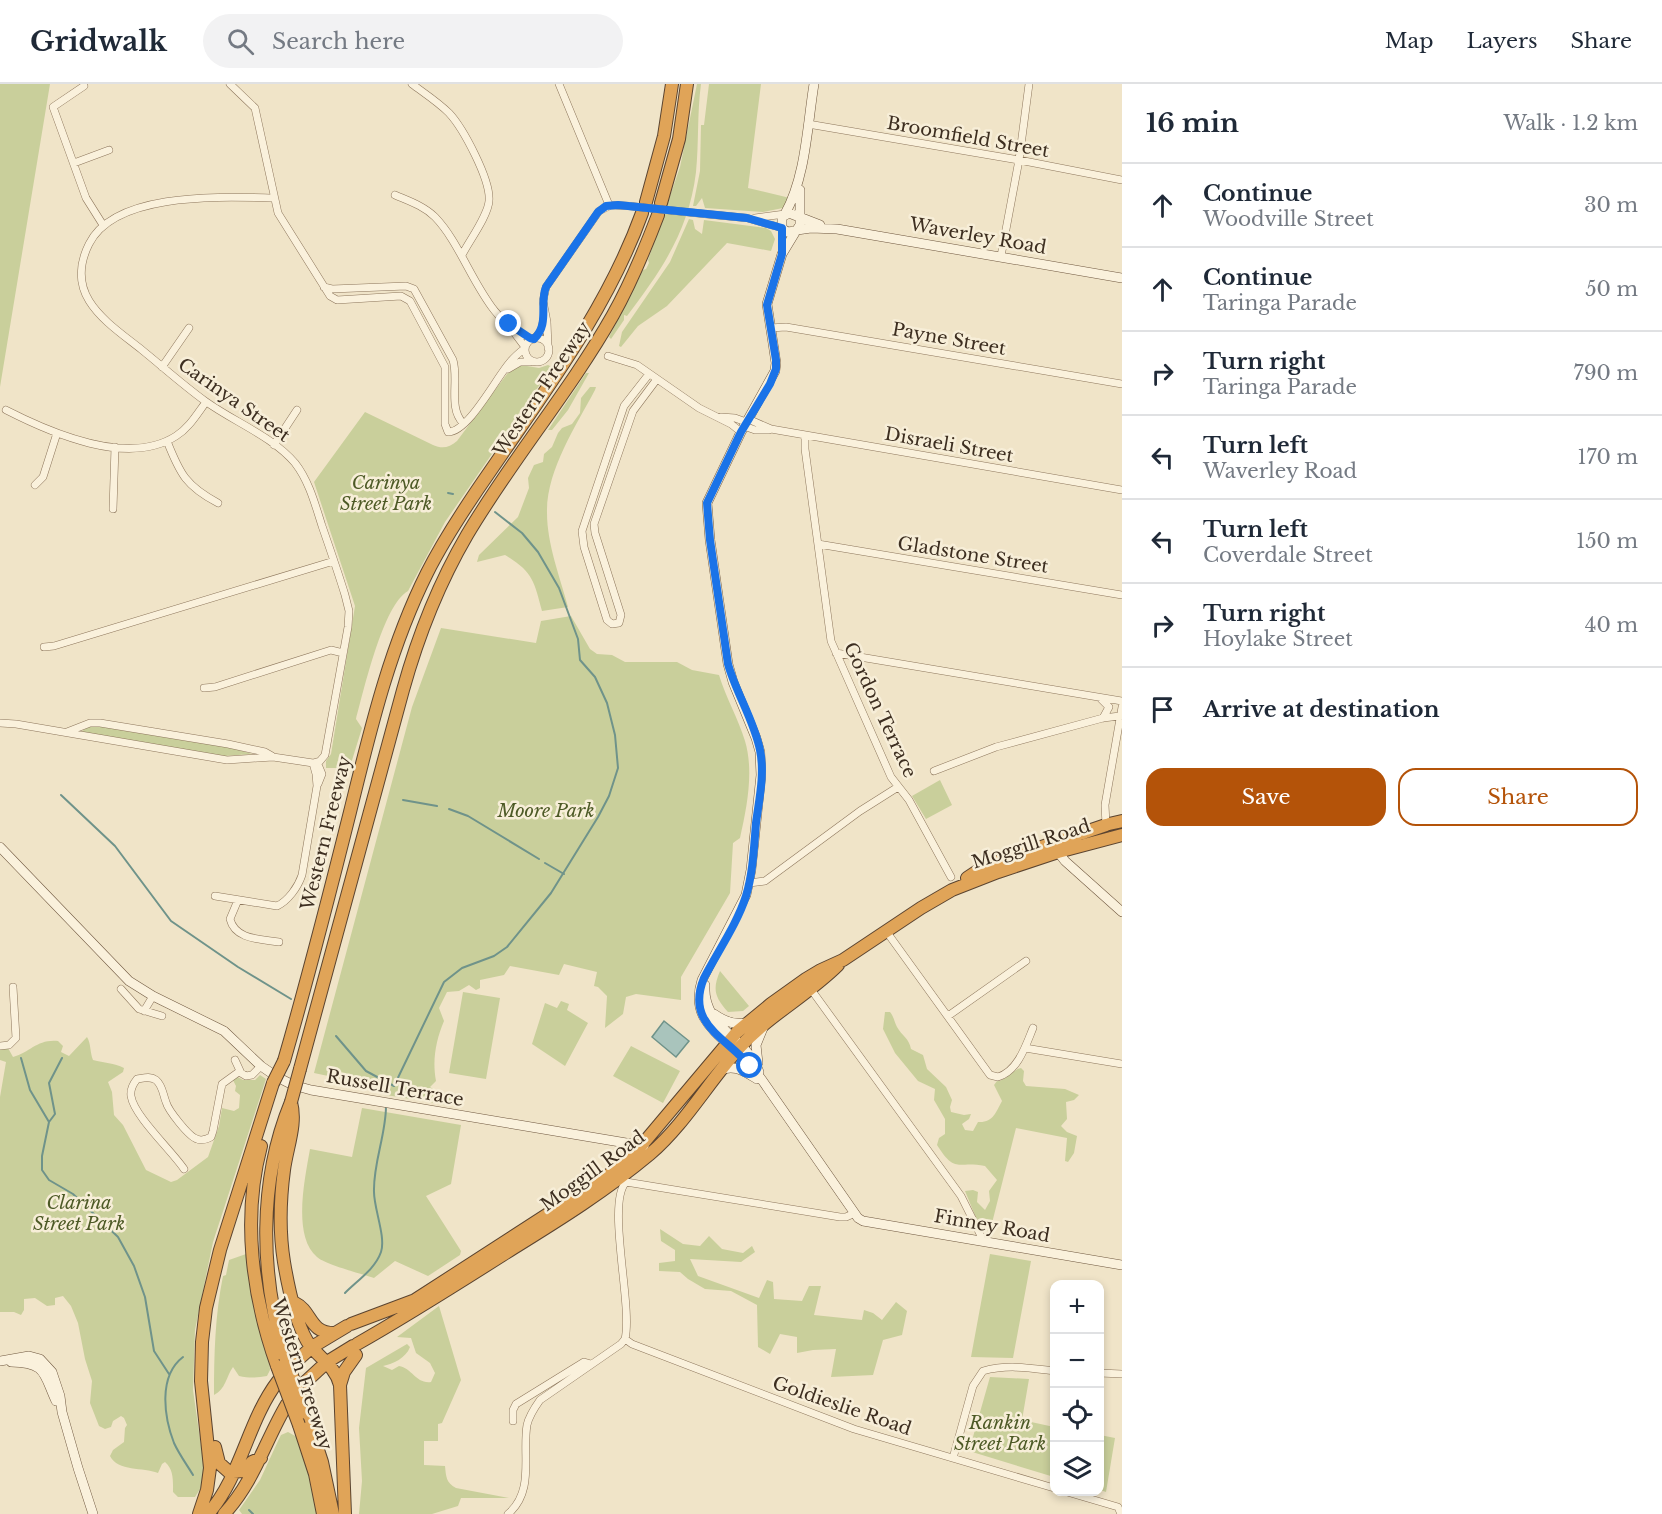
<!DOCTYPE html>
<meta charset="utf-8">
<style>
:root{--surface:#fff;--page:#f2f2f3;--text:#1f2937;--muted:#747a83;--line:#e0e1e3;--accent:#b45309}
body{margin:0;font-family:"Libre Baskerville",serif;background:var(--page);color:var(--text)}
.controls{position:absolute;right:18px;bottom:18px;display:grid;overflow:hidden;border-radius:12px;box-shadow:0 3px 9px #0003}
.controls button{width:54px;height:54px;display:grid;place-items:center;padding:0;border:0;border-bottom:2px solid var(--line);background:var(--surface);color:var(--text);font:30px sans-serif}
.stop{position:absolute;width:18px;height:18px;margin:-14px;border:4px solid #1a73e8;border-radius:50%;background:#fff}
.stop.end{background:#1a73e8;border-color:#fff;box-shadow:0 2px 6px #0008}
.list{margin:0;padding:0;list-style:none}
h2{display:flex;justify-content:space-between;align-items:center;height:78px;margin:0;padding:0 24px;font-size:26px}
h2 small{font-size:20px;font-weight:400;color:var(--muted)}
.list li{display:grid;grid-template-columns:39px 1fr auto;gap:18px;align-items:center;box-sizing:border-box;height:84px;padding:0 24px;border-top:2px solid var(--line)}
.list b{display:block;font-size:22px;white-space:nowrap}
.list p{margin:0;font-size:20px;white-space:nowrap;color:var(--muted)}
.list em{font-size:20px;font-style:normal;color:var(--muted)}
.actions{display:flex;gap:12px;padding:18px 24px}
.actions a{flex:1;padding:14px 0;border:2px solid var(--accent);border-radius:18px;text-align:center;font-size:21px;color:var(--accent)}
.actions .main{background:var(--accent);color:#fff}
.icon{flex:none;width:33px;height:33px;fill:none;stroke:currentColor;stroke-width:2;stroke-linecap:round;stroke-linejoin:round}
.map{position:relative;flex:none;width:1122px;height:1430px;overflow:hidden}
header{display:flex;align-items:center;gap:36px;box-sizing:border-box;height:84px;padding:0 30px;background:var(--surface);border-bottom:2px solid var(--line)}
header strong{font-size:28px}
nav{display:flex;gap:33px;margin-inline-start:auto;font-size:21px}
.search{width:420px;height:54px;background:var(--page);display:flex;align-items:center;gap:15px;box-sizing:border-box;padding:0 21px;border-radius:33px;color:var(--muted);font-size:22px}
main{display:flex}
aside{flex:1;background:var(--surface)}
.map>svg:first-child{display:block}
</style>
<header>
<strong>Gridwalk</strong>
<div class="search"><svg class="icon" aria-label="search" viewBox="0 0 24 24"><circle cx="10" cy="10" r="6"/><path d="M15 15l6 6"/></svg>Search here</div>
<nav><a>Map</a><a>Layers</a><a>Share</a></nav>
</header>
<main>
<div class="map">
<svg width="1122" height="1430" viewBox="0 0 1122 1430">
<rect width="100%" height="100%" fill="#f0e4c8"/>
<path fill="#c9cf9b" d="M 0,0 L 50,0 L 0,303 Z
M 697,0 L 701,0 C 697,29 699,59 696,88 C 689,147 661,187 627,232 L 624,231 L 624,236 L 611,255 L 609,253 L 643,186 L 646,185 L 649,179 L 648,176 L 680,83 Z
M 709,0 L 761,0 L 748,104 L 790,114 L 783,124 L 763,128 L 705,124 L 702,114 L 696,122 L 693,122 L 700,87 L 701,41 L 704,41 Z
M 689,135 L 693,136 L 695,145 L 702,150 L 704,136 L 766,144 L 771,147 L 775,155 L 771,167 L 727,159 L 667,222 L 638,242 L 621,263 L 619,262 L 622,248 L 670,178 Z
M 521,281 L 539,284 L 548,281 L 552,283 L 445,438 L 408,507 C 383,521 364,606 356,635 L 362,644 L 349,686 L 344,684 L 326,684 L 326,677 L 331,670 L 355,522 L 314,398 L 365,328 L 433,361 C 442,365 449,364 457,357 L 507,290 Z
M 586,289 L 589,289 L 568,326 L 552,346 L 548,346 Z
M 590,303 L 596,303 L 595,306 C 576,342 546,387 547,429 C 547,460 560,493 568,523 L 542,527 C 534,497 533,488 505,471 L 477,478 L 479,471 L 518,433 L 529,404 L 528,394 L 534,381 L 543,378 L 544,370 L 552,363 L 558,349 L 562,344 L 572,340 L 580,329 L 581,314 Z
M 571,532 L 590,565 L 597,570 L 612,571 L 625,578 L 677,578 L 692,586 L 719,591 C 726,614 738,634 745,657 C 754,687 747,723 740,754 L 733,759 L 730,809 L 681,893 L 681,916 L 636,910 L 626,913 L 623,930 L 605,944 L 607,912 L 598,903 L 594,902 L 597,888 L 564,880 L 559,891 L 510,882 L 504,891 L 480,896 L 480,904 L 476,906 L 469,901 L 459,907 L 447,908 L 439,924 L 444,937 C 436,956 432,976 436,997 L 430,1003 L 438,1008 L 454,1012 L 459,1020 L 447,1021 L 386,1011 L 380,1003 L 314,989 L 412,623 L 441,544 L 536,559 L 541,537 Z
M 89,642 L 103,642 L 233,664 L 252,670 L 224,672 L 81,648 Z
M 940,696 L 952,721 L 926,735 L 912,712 Z
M 720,887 L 749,922 L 743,927 L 728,928 C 715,913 712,906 720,887 Z
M 463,908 L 500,914 L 486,995 L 449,989 Z
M 561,917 L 569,920 L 567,926 L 588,939 L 565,982 L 532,960 L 545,919 L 557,924 Z
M 885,928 L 890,928 C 894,933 894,937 897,943 C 902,952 909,954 911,965 L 923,971 L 927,985 L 946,1003 L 952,1016 L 950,1023 L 951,1028 L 964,1031 L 971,1030 L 969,1035 L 962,1040 L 965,1046 L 973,1047 L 978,1038 C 993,1039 996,1028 1002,1017 L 994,1001 L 997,997 C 1008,996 1011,986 1021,984 L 1024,987 L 1023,997 L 1026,1002 L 1065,1005 L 1079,1011 L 1074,1016 L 1066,1018 L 1067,1035 L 1061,1042 L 1067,1048 L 1077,1052 L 1074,1069 L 1068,1078 L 1065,1077 L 1067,1054 L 1016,1044 L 990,1147 L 981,1146 L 965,1107 L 973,1106 L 978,1108 L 977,1118 L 985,1126 L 990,1117 L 989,1107 L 997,1096 L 985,1082 C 957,1076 956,1091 937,1061 L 939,1054 L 945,1050 L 945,1035 L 934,1016 L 935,1005 L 918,997 L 895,969 L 883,945 Z
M 87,953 C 91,959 90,969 93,976 C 104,979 114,979 124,984 L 123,988 L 108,998 L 112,1008 L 114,1031 L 123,1041 L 146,1086 L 171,1098 L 177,1096 L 208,1073 L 219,1042 L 222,1024 L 234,1027 L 239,1024 L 240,1011 L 235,1007 L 236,1002 L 233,996 L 236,992 L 243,996 L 255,996 L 260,991 L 266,995 L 213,1158 L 195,1246 L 193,1306 L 204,1383 L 202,1402 L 195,1413 L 178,1413 L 173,1408 C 173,1397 174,1386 165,1378 L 162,1380 L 158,1389 C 143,1383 118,1388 110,1372 L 113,1366 L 124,1358 L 125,1344 L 127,1341 L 124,1334 L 121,1332 L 113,1337 L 111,1343 L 105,1345 L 99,1342 L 90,1319 L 92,1297 L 85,1275 L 78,1239 L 71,1222 L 63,1212 L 55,1214 L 55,1221 L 47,1222 L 35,1214 L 24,1215 L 24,1226 L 21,1231 L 14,1228 L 0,1228 L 0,1013 L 6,978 L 0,976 L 0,963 L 8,964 L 13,973 C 31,968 37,955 58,957 L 63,962 L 61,968 L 69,972 Z
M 631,962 L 680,987 L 663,1019 L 613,992 Z
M 362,1024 L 461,1041 L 451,1100 L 426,1112 L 461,1167 L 460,1171 L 428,1192 L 395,1177 L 374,1194 C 362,1190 324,1180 317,1173 C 292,1152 305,1094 310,1065 L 352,1073 Z
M 660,1145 L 683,1160 L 700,1162 L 709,1152 L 722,1165 L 743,1169 L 752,1162 L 755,1168 L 741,1178 L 690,1175 L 698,1192 L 759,1214 L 767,1196 L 773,1198 L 774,1215 L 802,1217 L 809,1202 L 821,1202 L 814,1231 L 862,1236 L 864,1226 L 873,1229 L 882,1236 L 896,1218 L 907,1227 L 902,1251 L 883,1256 L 873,1291 L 831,1293 L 836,1265 L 813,1266 L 797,1269 L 797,1253 L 780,1250 L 770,1270 L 758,1263 L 757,1221 L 731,1207 L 705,1205 L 688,1195 L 680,1188 L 659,1187 L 659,1179 L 675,1177 L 675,1166 L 661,1157 Z
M 246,1170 L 256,1234 L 269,1271 L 270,1286 L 267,1292 C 257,1294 249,1294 239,1292 L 233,1283 C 226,1293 226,1305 214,1311 C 214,1271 215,1231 223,1192 L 226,1191 L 229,1176 Z
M 990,1170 L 1031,1177 L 1013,1274 L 971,1273 Z
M 439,1222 L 461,1296 L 442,1339 L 438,1340 L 438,1357 L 424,1357 L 424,1381 L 445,1382 C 446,1392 446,1399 456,1404 L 509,1414 L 461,1414 L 458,1422 L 432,1430 L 359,1430 L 362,1397 L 359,1344 L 366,1284 L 407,1260 L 410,1263 C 406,1274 393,1280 383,1282 L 392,1286 L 399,1282 C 412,1284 416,1300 431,1298 L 435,1289 L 430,1279 L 416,1269 L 411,1254 L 397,1253 Z
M 990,1293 L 1029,1295 L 1022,1336 L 1054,1343 L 1054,1393 L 969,1367 Z
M 288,1348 L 297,1353 L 310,1389 L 318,1430 L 242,1430 L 239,1426 L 260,1396 L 278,1357 L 281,1351 Z
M 1100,1351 L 1115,1354 L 1106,1408 L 1100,1406 Z"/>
<path fill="#a9c4bc" stroke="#6f938a" stroke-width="1.5" d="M 664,937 L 689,957 L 676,973 L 652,953 Z"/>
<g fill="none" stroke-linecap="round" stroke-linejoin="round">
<path stroke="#6f938a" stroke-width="2" d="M 448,409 L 453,410
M 61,711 L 115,762 L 171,837 L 238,883 L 291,915
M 403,716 L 437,722
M 449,725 L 468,732 L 539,775
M 545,779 L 564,790
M 336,952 L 366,987 L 394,1002 L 444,898 L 462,884 L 494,872 L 507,863 L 551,809 L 598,733 L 609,712 L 618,684 L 615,651 L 607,619 L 595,593 L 580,576 L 578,555 L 559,504 L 538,468 L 522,449 L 495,428
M 21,974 L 30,1006 L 49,1038 L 42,1072 L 42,1086 L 49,1096 L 73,1110 L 118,1153 L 134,1182 L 145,1213 L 154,1267 L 169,1290
M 49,1038 L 55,1030 L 49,999 L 62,974
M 345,1209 C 358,1196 375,1185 381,1168 C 386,1153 374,1125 374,1108 C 373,1079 386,1051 386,1022
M 183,1273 C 158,1292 164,1333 174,1359 C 179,1370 187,1381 193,1391
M 249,1426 L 253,1430"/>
<g stroke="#8d765c" stroke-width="8">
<path id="street" d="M 230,0 L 255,24 L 278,129 L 330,212 L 337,216 L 401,212 L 410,217 L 445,283 L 445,340 L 448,348 C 469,348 497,292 511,277 C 515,272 520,268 525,264
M 412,0 C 424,9 438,18 449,29 C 463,44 491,96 489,117 C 488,132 469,157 462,171
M 559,0 L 609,121
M 84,2 L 53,23 L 86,114 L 103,141
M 808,40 L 1019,76 L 1122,96
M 74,79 L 109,66
M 395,111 C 409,117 424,122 435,133 C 469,168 482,239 533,255
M 705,130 L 747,134 L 782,144
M 755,134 L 785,130
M 1001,172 L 1019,76 L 1029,0
M 324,203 L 332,205 L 406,202 L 414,205 L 453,276 C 459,296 448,324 463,339
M 510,243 L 525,263
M 770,244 L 786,243 L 1122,300
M525 266a12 12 0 1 1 24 0a12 12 0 1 1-24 0Z
M 534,255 L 541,247 L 544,233
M 548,264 L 547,238 L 543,217 L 546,203 L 599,127 L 611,121 L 629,122
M 608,272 L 637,281 L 699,324 L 731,340 L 741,348
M 162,283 L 189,244
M 508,285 L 520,278 L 530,278
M 649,290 L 624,322 L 582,447 L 584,463 L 607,536 L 612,540 L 619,539 L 621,531 L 595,449 L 594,440 L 633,327 L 657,295
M 6,326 C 51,349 128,383 176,352 C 189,344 197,330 206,318
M 721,333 L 735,334 L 746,338
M 748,335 L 771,345 L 1122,406
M 744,342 L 755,346 L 769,346
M 805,352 L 805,365 L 831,557 L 891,693 L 909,716 L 951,793
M 167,357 C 180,390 186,402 218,419
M 274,361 L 297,326
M 35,401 L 43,393 L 57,349
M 113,425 L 115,363
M 818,460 L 1122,511
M 44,563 L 54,562 L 334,477
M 836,569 L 1122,617
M 204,604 L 215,603 L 331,566 L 343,569
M 1101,615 L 1109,623 L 1103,634
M 0,639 L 16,640 L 227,676 L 273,673 L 313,679 L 320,677 L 325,671 L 348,543 L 349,527 L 345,511 C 338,488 330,465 322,442 C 315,420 309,397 295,379 C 272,352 234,338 205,317 C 183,301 163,283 142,266 C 107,238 63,212 89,160 C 115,107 224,113 274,114
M 67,648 L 90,639 L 100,639 L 228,660 L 265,668 L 272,672
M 317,678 L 322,690 L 318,700
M 934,687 L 996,663 L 1103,634 L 1120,632
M 1106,741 L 1105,721 L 1122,623
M 749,799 L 765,797 L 860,727 L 898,703
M 215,812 L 277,822 C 288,817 298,803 302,791 L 317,702 L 316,690 L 313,679
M 238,816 L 230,835 C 235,856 261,855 279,858
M 886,847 L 990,991 L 998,993 C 1018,987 1026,961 1033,944
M 810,904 L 961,1112 L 981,1152 L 979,1157
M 121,905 L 139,925 L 162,932
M 144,927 L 153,912
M 948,932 L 1026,877
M 0,962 L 9,961 L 16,954 L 13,903
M 1025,964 L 1122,980
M 235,976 L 241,989 L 246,992 L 252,991 L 261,982
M 184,1085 C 172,1067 134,1032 131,1012 C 130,1005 133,1000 137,995 C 144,994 150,992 156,996 C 163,1002 163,1011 166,1018 C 168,1026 189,1053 197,1055 C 201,1057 207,1055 211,1053 L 213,1047 L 222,1000 L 240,987
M 625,1255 L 632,1260 L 854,1345 L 1054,1404
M 625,1255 C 633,1222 606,1119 626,1098 L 840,1133 L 846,1133 L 855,1129
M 1100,1289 L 1122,1290
M 513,1337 L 513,1326 L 516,1320 L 584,1278 L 591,1280
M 953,1374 L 973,1302 L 983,1287 C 1008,1280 1030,1284 1054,1287
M 1067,1408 L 1118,1423 L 1121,1430
M 508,1430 C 535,1407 522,1371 527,1341 C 529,1332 535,1323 540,1316 L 621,1260 L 625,1255"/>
</g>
<g stroke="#6f573f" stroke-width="10">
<path id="secondary" d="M 800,106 L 800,133
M 785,130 C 806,92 807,43 814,0
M 800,133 L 800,141 L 796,147 L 787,148 L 782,144 L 782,133 L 789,129 L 820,141
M 797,146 L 811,144 L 837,145 L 1122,194
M 796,147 L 782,170 L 767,220 L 776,279 L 775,287 L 741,348 L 707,419 L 710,456 L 728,580 L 733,598 L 756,654 L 760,668 L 761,691 L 751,786 L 746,811 L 702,896 C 690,934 716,948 740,971 C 748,979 755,987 762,996 L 858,1134 L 863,1137 L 1122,1181
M 0,763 L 129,897 L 153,912 L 224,947 L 261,982 L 277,993 L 293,1001 L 311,1006 L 644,1062
M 1056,763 L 1058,768 L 1065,777 L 1122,828
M 705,901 C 702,944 747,953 759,988
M 714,930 C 724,937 737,942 749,938
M 758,979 L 756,961 L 763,944
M 720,987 C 733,979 745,988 757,995
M 0,1277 L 29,1272 L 40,1275 L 52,1288 L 60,1312 L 62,1328 L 78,1384 L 93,1430
M 11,1278 C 47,1279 43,1289 56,1317"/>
</g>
<g stroke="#5b4430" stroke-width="14">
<path id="highway" d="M 646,118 L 664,52 L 672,0
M 661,119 L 679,55 L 687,0
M 1109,740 L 1122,737
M 967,794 L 982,784 L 1000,777 L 1106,741
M 284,977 C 308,894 329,812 350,728 C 370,647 389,565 427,489 C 445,453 468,419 491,386 C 547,304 608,223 642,129
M 300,985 L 403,606 C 418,552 439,499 467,451 C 512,375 570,307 613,231 C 631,199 645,165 658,131
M 291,1018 C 297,1040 287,1063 284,1086 C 280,1116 279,1147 284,1178 C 288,1202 295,1236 307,1257 C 317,1273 335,1281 340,1301 L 345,1430
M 261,1062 C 242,1134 252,1212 277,1282
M 295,1219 C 312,1227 309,1249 334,1249
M 351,1240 L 415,1216 L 613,1088 L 641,1062 L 737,948 L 771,920 L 806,895 L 821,886 L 843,876 L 921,824 L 952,806 L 998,788 L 1058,768 L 1122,751
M 357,1260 C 410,1230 460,1198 512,1165 C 559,1136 607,1106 650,1070 C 685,1040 709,997 740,963 C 769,931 808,911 838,881
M 285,1273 C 260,1191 258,1098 291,1018
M 293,1280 L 312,1263 L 347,1242
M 340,1301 L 344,1288 L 356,1271
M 301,1302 L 327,1278 L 353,1262
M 306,1329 L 322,1378 L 333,1430
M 299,1341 L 315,1390 L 323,1430
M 215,1363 L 219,1379 L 229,1388 L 244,1387 L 252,1378 L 261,1374
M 199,1430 L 207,1406 L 210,1384 L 201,1297 L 202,1258 L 206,1224 L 220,1166 L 273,999
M 208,1430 C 242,1391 247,1338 278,1297
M 224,1430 C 254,1398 265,1357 287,1320"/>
</g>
<use href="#street" stroke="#faf1dc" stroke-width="7"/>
<use href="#secondary" stroke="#faf1dc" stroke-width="9"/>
<use href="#highway" stroke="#e0a458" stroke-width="12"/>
<g stroke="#8d765c" stroke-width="8" stroke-linecap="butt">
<path id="street-bridge" d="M 629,122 L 705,130"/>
</g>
<g stroke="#5b4430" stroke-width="14" stroke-linecap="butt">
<path id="highway-bridge" d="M 273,999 L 284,977
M 291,1018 L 300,985
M 285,1273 L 306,1329
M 277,1282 L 299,1341"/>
</g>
<use href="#street-bridge" stroke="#faf1dc" stroke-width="7"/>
<use href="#highway-bridge" stroke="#e0a458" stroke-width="12"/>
</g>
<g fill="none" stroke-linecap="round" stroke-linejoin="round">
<path stroke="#1a73e8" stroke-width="8" d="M 509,240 L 530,254 L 534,255 C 550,240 539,220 546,203 L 598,128 L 606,122 L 618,121 L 747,134 L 782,144 L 782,170 L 767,221 L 776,276 L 776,285 L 770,300 L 741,348 L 707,419 L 710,456 L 728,580 C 736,609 754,636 760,666 C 765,690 759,716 756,739 C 754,763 753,789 746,812 C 737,840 718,867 704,894 C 685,940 726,953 750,982"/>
</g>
<g text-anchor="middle" stroke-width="5" stroke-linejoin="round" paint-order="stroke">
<g font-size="18" fill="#3d2e20" stroke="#f7eed8">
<text transform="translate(968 53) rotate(10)" y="6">Broomfield Street</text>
<text transform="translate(978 152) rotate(10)" y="6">Waverley Road</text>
<text transform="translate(949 255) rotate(10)" y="6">Payne Street</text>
<text transform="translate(542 305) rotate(-56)" y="6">Western Freeway</text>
<text transform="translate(234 316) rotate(35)" y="6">Carinya Street</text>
<text transform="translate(949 361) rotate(10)" y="6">Disraeli Street</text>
<text transform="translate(973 471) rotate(9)" y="6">Gladstone Street</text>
<text transform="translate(880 626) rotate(65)" y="6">Gordon Terrace</text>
<text transform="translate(326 749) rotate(-76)" y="6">Western Freeway</text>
<text transform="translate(1031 760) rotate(-18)" y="6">Moggill Road</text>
<text transform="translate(395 1004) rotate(10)" y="6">Russell Terrace</text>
<text transform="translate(593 1087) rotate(-36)" y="6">Moggill Road</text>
<text transform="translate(992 1142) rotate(10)" y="6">Finney Road</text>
<text transform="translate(302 1290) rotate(72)" y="6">Western Freeway</text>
<text transform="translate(842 1322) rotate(19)" y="6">Goldieslie Road</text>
</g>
<g font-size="18" font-style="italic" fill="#4d5a26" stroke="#f7eed8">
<text x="386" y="405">Carinya<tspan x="386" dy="21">Street Park</tspan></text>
<text x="546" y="733">Moore Park</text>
<text x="79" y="1125">Clarina<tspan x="79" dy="21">Street Park</tspan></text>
<text x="1000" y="1345">Rankin<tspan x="1000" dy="21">Street Park</tspan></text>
</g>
</g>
</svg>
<div class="controls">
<button>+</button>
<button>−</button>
<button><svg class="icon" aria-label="locate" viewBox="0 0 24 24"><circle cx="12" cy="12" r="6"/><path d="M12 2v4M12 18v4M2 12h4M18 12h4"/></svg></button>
<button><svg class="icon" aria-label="layers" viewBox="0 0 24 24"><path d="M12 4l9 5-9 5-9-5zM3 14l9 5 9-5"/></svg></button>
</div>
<div class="stop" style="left:750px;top:982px"></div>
<div class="stop end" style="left:509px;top:240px"></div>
</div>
<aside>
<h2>16 min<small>Walk · 1.2 km</small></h2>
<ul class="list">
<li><svg class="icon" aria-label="ahead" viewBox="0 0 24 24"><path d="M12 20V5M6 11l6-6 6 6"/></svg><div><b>Continue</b><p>Woodville Street</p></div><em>30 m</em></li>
<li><svg class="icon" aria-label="ahead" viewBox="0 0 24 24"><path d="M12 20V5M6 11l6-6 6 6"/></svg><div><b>Continue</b><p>Taringa Parade</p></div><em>50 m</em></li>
<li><svg class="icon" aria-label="right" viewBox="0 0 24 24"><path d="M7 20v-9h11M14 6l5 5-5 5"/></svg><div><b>Turn right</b><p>Taringa Parade</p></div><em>790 m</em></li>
<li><svg class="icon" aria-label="left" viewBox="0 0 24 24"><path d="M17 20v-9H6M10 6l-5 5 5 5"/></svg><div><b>Turn left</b><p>Waverley Road</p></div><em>170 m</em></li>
<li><svg class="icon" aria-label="left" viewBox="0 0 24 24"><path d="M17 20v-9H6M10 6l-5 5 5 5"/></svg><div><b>Turn left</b><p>Coverdale Street</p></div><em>150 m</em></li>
<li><svg class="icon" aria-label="right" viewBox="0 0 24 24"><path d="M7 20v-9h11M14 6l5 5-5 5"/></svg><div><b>Turn right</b><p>Hoylake Street</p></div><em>40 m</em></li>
<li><svg class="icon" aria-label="arrive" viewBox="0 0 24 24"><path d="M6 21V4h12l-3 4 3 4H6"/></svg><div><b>Arrive at destination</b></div></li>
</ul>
<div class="actions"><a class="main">Save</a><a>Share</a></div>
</aside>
</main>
